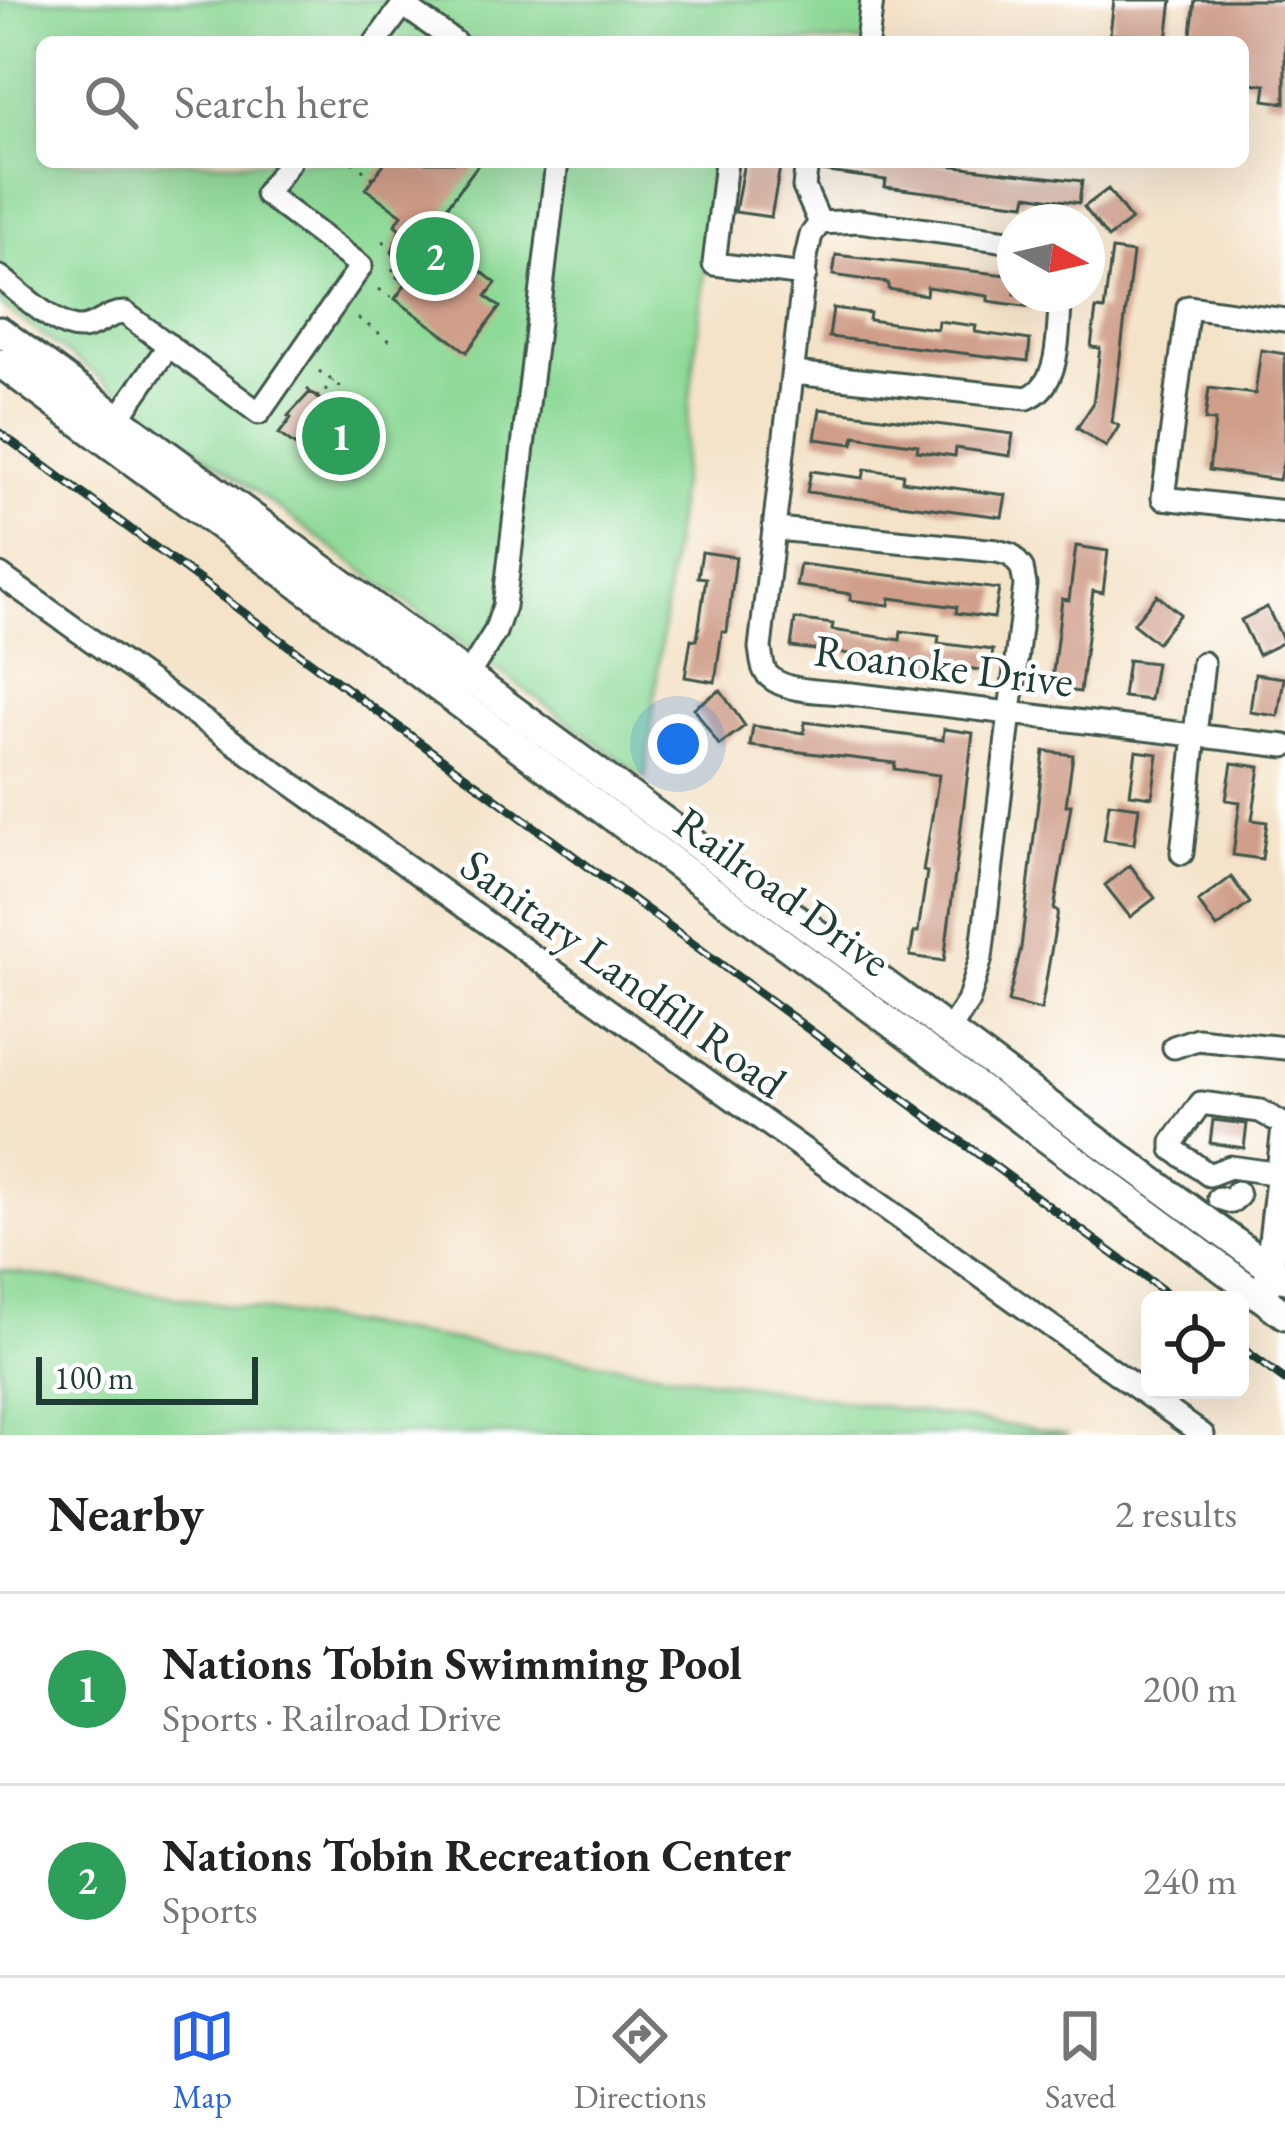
<!DOCTYPE html>
<meta charset="utf-8">
<style>
:root{--surface:#fff;--page:#f2f2f2;--text:#222;--muted:#767676;--line:#e0e0e0;--accent:#2563eb}
body{margin:0;font-family:"EB Garamond",serif;background:var(--page);color:var(--text)}
.controls{position:absolute;right:36px;bottom:36px;display:grid;overflow:hidden;border-radius:18px;box-shadow:0 12px 48px #0002}
.controls button{width:108px;height:108px;display:grid;place-items:center;padding:0;border:0;border-bottom:3px solid var(--line);background:var(--surface);color:var(--text);font:60px sans-serif}
.compass{position:absolute;left:997px;top:204px;width:108px;height:108px;border-radius:50%;background:var(--surface);box-shadow:0 12px 48px #0002;rotate:98deg}
.scale{position:absolute;left:36px;bottom:30px;width:222px;box-sizing:border-box;padding-left:12px;border:6px solid #1f3d34;border-top:0;font-size:33px;line-height:42px;white-space:nowrap;color:#1f3d34;-webkit-text-stroke:9px #fff;paint-order:stroke}
.you{position:absolute;left:678px;top:744px;width:42px;height:42px;margin:-30px;border:9px solid #fff;border-radius:50%;background:#1a73e8;box-shadow:0 0 0 18px #1a73e833}
.badge{display:grid;place-items:center;width:78px;height:78px;border-radius:50%;background:var(--accent);color:#fff;font-size:39px;font-weight:700}
.pin{position:absolute;translate:-50% -50%;border:6px solid #fff;box-shadow:0 3px 12px #0006}
.list{margin:0;padding:0;list-style:none}
h2{display:flex;justify-content:space-between;align-items:center;height:156px;margin:0;padding:0 48px;font-size:51px}
h2 small{font-size:39px;font-weight:400;color:var(--muted)}
.list li{display:grid;grid-template-columns:78px 1fr auto;gap:36px;align-items:center;box-sizing:border-box;height:192px;padding:0 48px;border-top:3px solid var(--line)}
.list b{display:block;font-size:45px;white-space:nowrap}
.list p{margin:0;font-size:39px;white-space:nowrap;color:var(--muted)}
.list em{font-size:39px;font-style:normal;color:var(--muted)}
.icon{flex:none;width:66px;height:66px;fill:none;stroke:currentColor;stroke-width:2;stroke-linecap:round;stroke-linejoin:round}
.map{position:relative;flex:none;width:1285px;height:1435px;overflow:hidden}
.search{position:absolute;background:var(--surface);box-shadow:0 12px 48px #0002;left:36px;right:36px;top:36px;height:132px;display:flex;align-items:center;gap:30px;box-sizing:border-box;padding:0 42px;border-radius:18px;color:var(--muted);font-size:45px}
.sheet{height:540px;background:var(--surface)}
nav{display:flex;justify-content:space-around;align-items:center;box-sizing:border-box;height:168px;border-top:3px solid var(--line);background:var(--surface);font-size:33px;color:var(--muted)}
nav a{display:grid;justify-items:center;gap:6px}
nav .on{color:var(--accent)}
.map>svg:first-child{display:block}
</style>
<div class="map">
<svg width="1285" height="1435" viewBox="0 0 1285 1435">
<rect width="100%" height="100%" fill="#fff"/>
<filter id="ink" filterUnits="userSpaceOnUse"><feTurbulence type="fractalNoise" baseFrequency=".00833" numOctaves="2"/><feDisplacementMap in="SourceGraphic" scale="24" xChannelSelector="R" yChannelSelector="G"/><feConvolveMatrix kernelMatrix="1 2 1 2 8 2 1 2 1" color-interpolation-filters="sRGB"/></filter>
<filter id="wash" filterUnits="userSpaceOnUse"><feTurbulence type="fractalNoise" baseFrequency=".004" numOctaves="4" result="noise"/><feDisplacementMap in="SourceGraphic" scale="48" xChannelSelector="R" yChannelSelector="G"/><feGaussianBlur stdDeviation="2.7" result="paint"/><feColorMatrix in="noise" values="0 0 0 0 0 0 0 0 0 0 0 0 0 0 0 0 0 1.4 0 .05"/><feComposite in="paint" operator="in"/></filter>
<g filter="url(#wash)">
<rect width="100%" height="100%" fill="#f4e3c9"/>
<path fill="#8dd996" stroke="#568b65" stroke-width="3" d="M 0,0 L 883,0 L 879,42 L 42,42 L 42,162 L 718,162 L 645,778 L 0,304 Z
M 0,1270 L 1069,1435 L 0,1435 Z"/>
<path fill="#60add9" stroke="#407586" stroke-width="3" d="M 344,407 L 367,424 L 351,447 L 368,460 L 352,482 L 311,452 Z"/>
<g id="blocks">
<path fill="#cf9d89" d="M 1114,0 L 1172,0 L 1167,40 L 1110,34 Z
M 1195,0 L 1285,0 L 1285,103 L 1264,100 L 1266,85 L 1243,82 L 1243,42 L 1190,42 Z
M 385,162 L 480,162 L 429,231 L 496,283 L 486,296 L 500,307 L 467,352 L 395,299 L 406,284 L 397,277 L 403,268 L 392,252 L 400,229 L 395,225 L 402,215 L 366,189 Z
M 744,162 L 781,162 L 771,217 L 735,212 Z
M 822,162 L 920,162 L 1082,181 L 1079,203 L 1027,195 L 1025,204 L 885,187 L 886,180 L 821,171 Z
M 1108,189 L 1131,220 L 1108,238 L 1084,207 Z
M 1112,250 L 1133,253 L 1112,422 L 1119,426 L 1106,447 L 1077,428 L 1093,404 L 1100,348 L 1091,347 L 1096,309 L 1104,310 Z
M 836,255 L 1015,276 L 1015,294 L 1033,294 L 1031,307 L 988,301 L 988,296 L 927,287 L 926,295 L 888,289 L 888,283 L 833,275 Z
M 833,308 L 870,313 L 869,320 L 937,329 L 938,321 L 976,326 L 975,332 L 1030,340 L 1028,361 L 829,337 Z
M 1261,350 L 1285,354 L 1285,454 L 1279,480 L 1209,470 L 1215,421 L 1205,420 L 1209,388 L 1255,394 Z
M 310,392 L 328,406 L 310,437 L 307,435 L 297,447 L 279,434 L 291,418 L 288,416 Z
M 820,409 L 1013,434 L 1010,456 L 956,448 L 955,456 L 917,451 L 918,445 L 855,436 L 853,444 L 815,439 Z
M 865,469 L 903,474 L 902,481 L 1006,495 L 1002,517 L 807,492 L 811,471 L 863,478 Z
M 1076,546 L 1108,551 L 1103,593 L 1093,591 L 1080,692 L 1051,688 L 1062,599 L 1069,600 Z
M 702,552 L 736,557 L 727,632 L 722,632 L 715,682 L 685,677 L 691,639 L 697,640 L 706,578 L 698,577 Z
M 800,564 L 999,589 L 994,618 L 956,613 L 957,607 L 890,598 L 889,605 L 850,600 L 851,594 L 796,586 Z
M 1157,595 L 1180,614 L 1157,643 L 1133,624 Z
M 1267,607 L 1284,642 L 1258,655 L 1241,620 Z
M 795,619 L 833,624 L 832,630 L 900,640 L 901,631 L 939,636 L 938,643 L 993,650 L 990,671 L 791,647 Z
M 1128,660 L 1156,663 L 1150,700 L 1123,697 Z
M 1255,674 L 1284,678 L 1278,716 L 1250,712 Z
M 720,690 L 745,726 L 719,745 L 694,708 Z
M 805,722 L 943,740 L 944,729 L 973,733 L 944,961 L 910,956 L 914,932 L 918,932 L 927,872 L 923,871 L 939,775 L 894,769 L 895,763 L 750,746 L 753,726 L 804,733 Z
M 1044,751 L 1073,755 L 1066,805 L 1071,805 L 1054,910 L 1058,911 L 1041,1010 L 1008,1002 L 1021,948 Z
M 1136,751 L 1158,754 L 1152,797 L 1130,794 Z
M 1232,763 L 1260,767 L 1252,820 L 1267,822 L 1262,859 L 1233,855 L 1240,802 L 1226,800 Z
M 1109,803 L 1139,807 L 1134,844 L 1104,840 Z
M 1130,865 L 1155,898 L 1130,917 L 1105,885 Z
M 1231,877 L 1250,903 L 1217,928 L 1198,902 Z
M 1213,1120 L 1247,1124 L 1244,1148 L 1210,1143 Z"/>
</g>
</g>
<g filter="url(#ink)">
<use href="#blocks" fill-opacity="0" stroke="#3f564a" stroke-width="3"/>
<g fill="none" stroke-linecap="round" stroke-linejoin="round">
<g stroke="#3f564a" stroke-width="27">
<path id="minor" d="M 376,42 L 403,5 L 455,42
M 867,42 L 872,0
M 726,162 L 714,264 L 805,275
M 807,162 L 804,187 L 820,223
M 820,223 L 811,235 L 806,257 L 760,648 C 762,658 761,670 770,677 C 787,693 829,691 851,694 L 1285,746
M 820,223 L 859,221 L 1015,242
M 0,277 C 18,291 58,330 81,328 C 98,327 108,312 125,313 L 259,413 L 361,266 L 266,194 L 289,162
M 1285,320 L 1188,307 L 1163,498 L 1285,512
M 794,373 L 1027,398 C 1063,385 1057,326 1061,294
M 119,417 L 169,345
M 777,529 L 997,551 L 1011,555 L 1022,568 L 1025,585 L 981,958 L 968,1002 L 950,1029
M 0,575 L 1203,1435
M 468,675 L 495,632 L 504,606 L 557,162
M 1182,853 L 1203,663
M 1174,1047 L 1197,1039 L 1285,1048
M 1281,1174 L 1230,1167 L 1209,1175 L 1173,1149 L 1173,1142 L 1201,1103 L 1260,1111 L 1285,1125
M 1219,1198 L 1231,1202 L 1238,1196 L 1237,1192"/>
</g>
<g stroke="#3f564a" stroke-width="33">
<path id="major" d="M 0,331 L 1285,1279
M 0,363 L 1285,1315
M 1268,1284 L 1285,1136"/>
</g>
<path stroke="#3f564a" stroke-width="3" stroke-dasharray="3 9" stroke-linecap="butt" d="M 352,162 L 373,178
M 383,241 L 393,248
M 392,271 L 397,263
M 379,289 L 399,302
M 358,318 L 394,344
M 319,371 L 345,390
M 307,389 L 320,398 L 333,381"/>
<use href="#minor" stroke="#fff" stroke-width="21"/>
<use href="#major" stroke="#fff" stroke-width="27"/>
<g stroke="#1f3d34" stroke-width="9">
<path id="rail" d="M 0,433 L 1176,1300
M 1240,1347 L 1285,1380"/>
</g>
<use href="#rail" stroke="#fff" stroke-width="4.5" stroke-dasharray="14" stroke-linecap="butt"/>
</g>
</g>
<g text-anchor="middle" stroke-width="9" stroke-linejoin="round" paint-order="stroke">
<g font-size="45" fill="#1f3d34" stroke="#fff">
<text transform="translate(944 665) rotate(7)" y="16">Roanoke Drive</text>
<text transform="translate(783 891) rotate(36)" y="16">Railroad Drive</text>
<text transform="translate(624 973) rotate(36)" y="16">Sanitary Landfill Road</text>
</g>
</g>
</svg>
<div class="controls">
<button><svg class="icon" aria-label="locate" viewBox="0 0 24 24"><circle cx="12" cy="12" r="6"/><path d="M12 2v4M12 18v4M2 12h4M18 12h4"/></svg></button>
</div>
<svg class="compass" viewBox="-18 -18 36 36"><path d="M0-13l5 13h-10z" fill="#e53935"/><path d="M0 13l5-13h-10z" fill="#767676"/></svg>
<div class="scale">100 m</div>
<div class="you"></div>
<div class="pin badge" style="left:341px;top:436px;background:#2e9e5b">1</div>
<div class="pin badge" style="left:435px;top:256px;background:#2e9e5b">2</div>
<div class="search"><svg class="icon" aria-label="search" viewBox="0 0 24 24"><circle cx="10" cy="10" r="6"/><path d="M15 15l6 6"/></svg>Search here</div>
</div>
<section class="sheet">
<h2>Nearby<small>2 results</small></h2>
<ul class="list">
<li><span class="badge" style="background:#2e9e5b">1</span><div><b>Nations Tobin Swimming Pool</b><p>Sports · Railroad Drive</p></div><em>200 m</em></li>
<li><span class="badge" style="background:#2e9e5b">2</span><div><b>Nations Tobin Recreation Center</b><p>Sports</p></div><em>240 m</em></li>
</ul>
</section>
<nav>
<a class="on"><svg class="icon" aria-label="map" viewBox="0 0 24 24"><path d="M3 6l6-2 6 2 6-2v14l-6 2-6-2-6 2zM9 4v14M15 6v14"/></svg>Map</a>
<a><svg class="icon" aria-label="directions" viewBox="0 0 24 24"><path d="M12 3l9 9-9 9-9-9zM9 14v-3h6M13 9l2 2-2 2"/></svg>Directions</a>
<a><svg class="icon" aria-label="saved" viewBox="0 0 24 24"><path d="M7 4h10v16l-5-4-5 4z"/></svg>Saved</a>
</nav>
